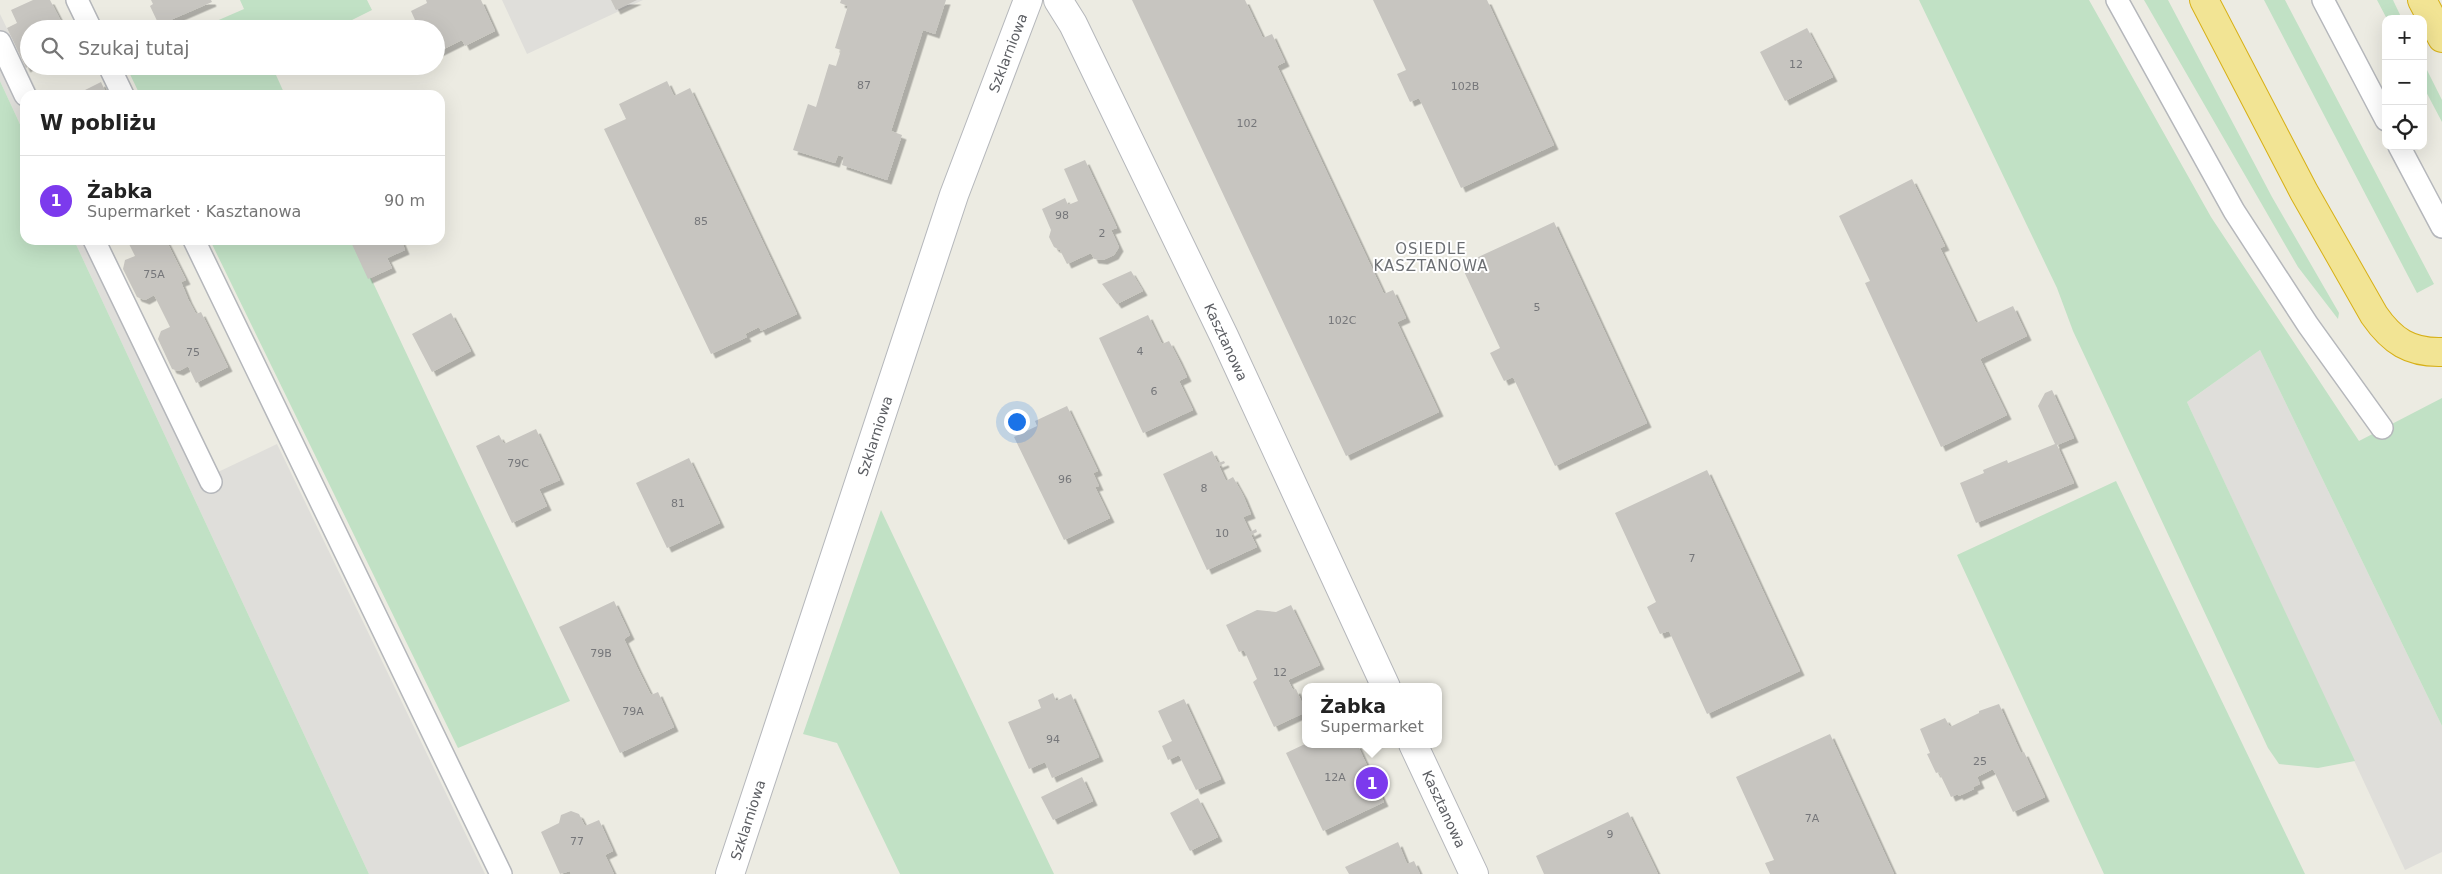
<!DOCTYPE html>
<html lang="pl">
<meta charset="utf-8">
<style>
:root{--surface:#fff;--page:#f6f6f6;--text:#222;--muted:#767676;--line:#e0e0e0;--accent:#7c3aed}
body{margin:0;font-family:"DejaVu Sans",sans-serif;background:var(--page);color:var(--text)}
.controls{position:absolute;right:15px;top:15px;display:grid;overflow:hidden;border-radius:10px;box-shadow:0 5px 20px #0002}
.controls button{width:45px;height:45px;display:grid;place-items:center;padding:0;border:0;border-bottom:1px solid var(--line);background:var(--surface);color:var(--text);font:25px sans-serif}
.you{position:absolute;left:1016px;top:421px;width:18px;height:18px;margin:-12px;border:4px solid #fff;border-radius:50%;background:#1a73e8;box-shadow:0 0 0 8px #1a73e833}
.badge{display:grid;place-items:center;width:32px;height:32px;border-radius:50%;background:var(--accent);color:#fff;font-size:16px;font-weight:700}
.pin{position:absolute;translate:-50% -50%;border:2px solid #fff;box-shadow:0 1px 5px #0006}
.popup{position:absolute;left:1302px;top:683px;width:140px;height:65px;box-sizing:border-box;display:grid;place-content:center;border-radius:10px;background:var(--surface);filter:drop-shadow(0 1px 4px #0005);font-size:16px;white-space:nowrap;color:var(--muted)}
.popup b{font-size:19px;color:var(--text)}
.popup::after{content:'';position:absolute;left:50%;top:100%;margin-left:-10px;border:10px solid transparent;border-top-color:var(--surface)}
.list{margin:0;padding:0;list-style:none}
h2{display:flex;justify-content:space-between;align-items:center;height:65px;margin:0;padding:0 20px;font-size:21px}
h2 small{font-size:16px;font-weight:400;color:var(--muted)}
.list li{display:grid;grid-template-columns:32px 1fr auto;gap:15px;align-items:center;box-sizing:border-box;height:90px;padding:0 20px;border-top:1px solid var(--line)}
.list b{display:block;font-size:19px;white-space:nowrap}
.list p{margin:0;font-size:16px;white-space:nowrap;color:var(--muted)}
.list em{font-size:16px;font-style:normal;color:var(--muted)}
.icon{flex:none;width:28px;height:28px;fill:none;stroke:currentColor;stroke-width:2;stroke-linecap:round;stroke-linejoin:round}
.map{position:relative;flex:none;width:2442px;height:874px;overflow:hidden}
.search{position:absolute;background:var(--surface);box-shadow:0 5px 20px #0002;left:20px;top:20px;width:425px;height:55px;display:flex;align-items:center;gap:12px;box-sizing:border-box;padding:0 18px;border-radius:28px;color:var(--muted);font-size:19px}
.panel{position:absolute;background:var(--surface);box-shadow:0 5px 20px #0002;left:20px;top:90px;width:425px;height:155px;border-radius:15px}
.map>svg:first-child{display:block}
</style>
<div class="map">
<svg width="2442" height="874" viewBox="0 0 2442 874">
<defs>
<filter id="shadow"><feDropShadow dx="4.5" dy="4.5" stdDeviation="0" flood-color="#0004"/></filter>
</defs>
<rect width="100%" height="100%" fill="#ecebe2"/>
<path fill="#dfdeda" d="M 502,0 L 643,0 L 527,54 Z
M 0,14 L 39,95 L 25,95 L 25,135 L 0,81 Z
M 74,240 L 107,240 L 218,472 L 277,444 L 485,874 L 369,874 Z
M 2260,350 L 2442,726 L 2442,852 L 2405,870 L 2187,402 Z"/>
<path fill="#c1e1c5" d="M 240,0 L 367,0 L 372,10 L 334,29 L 198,29 L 244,9 Z
M 1919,0 L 2089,0 L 2211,217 L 2359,441 L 2442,398 L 2442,726 L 2260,350 L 2187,402 L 2355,761 L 2318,768 L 2279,764 L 2268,748 L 2073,331 L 2057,288 Z
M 2144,0 L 2168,0 L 2272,197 L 2339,313 L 2338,319 L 2298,267 Z
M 2264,0 L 2285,0 L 2434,284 L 2417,293 Z
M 2377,0 L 2393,0 L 2402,19 L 2387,19 Z
M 2423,62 L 2442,100 L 2442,122 L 2423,86 Z
M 126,66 L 272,66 L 285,95 L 140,95 Z
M 0,81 L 25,135 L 25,240 L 74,240 L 369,874 L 0,874 Z
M 210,240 L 353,240 L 570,701 L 458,748 Z
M 2116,481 L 2305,874 L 2104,874 L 1957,555 Z
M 881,510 L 1054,874 L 900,874 L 837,743 L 803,734 Z"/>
<path fill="#c7c5c0" filter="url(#shadow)" d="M 33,0 L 50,0 L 65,29 L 29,29 L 29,66 L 26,68 L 7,28 L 17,23 L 11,10 Z
M 151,0 L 211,0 L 212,2 L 159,25 L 150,6 L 153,4 Z
M 426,0 L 481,0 L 495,31 L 465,46 L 462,40 L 436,53 L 436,29 L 419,29 L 411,11 L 427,3 Z
M 611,0 L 637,0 L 616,10 Z
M 841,0 L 946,0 L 935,34 L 923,30 L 891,131 L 902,135 L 887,180 L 842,165 L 844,157 L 838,155 L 835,163 L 793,150 L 808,104 L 816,107 L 829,64 L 836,66 L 841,50 L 835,48 L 848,6 L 840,3 Z
M 1132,0 L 1245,0 L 1263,38 L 1272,34 L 1285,62 L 1277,66 L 1384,294 L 1393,290 L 1406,318 L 1397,322 L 1439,412 L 1346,456 Z
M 1373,0 L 1487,0 L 1554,145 L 1461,188 L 1419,98 L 1410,102 L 1397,74 L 1406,70 Z
M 1807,28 L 1833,77 L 1785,101 L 1760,52 Z
M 667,81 L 674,96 L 690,88 L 797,314 L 761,331 L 759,327 L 745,334 L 747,337 L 711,354 L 604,129 L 626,119 L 619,104 Z
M 101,82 L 107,95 L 75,95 Z
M 1085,160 L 1117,228 L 1111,230 L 1119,247 L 1114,255 L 1103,260 L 1094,259 L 1091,253 L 1067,264 L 1060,250 L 1054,247 L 1049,237 L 1051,230 L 1042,209 L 1065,198 L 1068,205 L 1078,201 L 1064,169 Z
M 1912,179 L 1945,246 L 1940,248 L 1976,323 L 2013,306 L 2027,336 L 1980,359 L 2007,415 L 1941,447 L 1865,283 L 1870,281 L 1839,216 Z
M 1554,222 L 1647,423 L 1555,466 L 1513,377 L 1504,381 L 1490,353 L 1500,348 L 1461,265 Z
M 127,240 L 166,240 L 186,280 L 181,282 L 188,299 L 196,314 L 201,312 L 228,367 L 196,383 L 188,366 L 179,371 L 172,369 L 158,339 L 161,331 L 170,327 L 154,295 L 145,300 L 137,297 L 123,269 L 125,260 L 135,256 Z
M 350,240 L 401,240 L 405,250 L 387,258 L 392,268 L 368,279 Z
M 1131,271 L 1143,291 L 1117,304 L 1102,284 Z
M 451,313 L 471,351 L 432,372 L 412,334 Z
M 1148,315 L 1162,344 L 1169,341 L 1178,358 L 1187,377 L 1179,381 L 1193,410 L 1143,433 L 1099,338 Z
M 2052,390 L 2074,438 L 2057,445 L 2074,483 L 1976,523 L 1960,483 L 1984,473 L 1983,470 L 2007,460 L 2008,463 L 2055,444 L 2038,406 L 2045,393 Z
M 1067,406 L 1098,471 L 1093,473 L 1099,486 L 1095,487 L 1110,518 L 1064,540 L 1014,437 L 1037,426 L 1035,421 Z
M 536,429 L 560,480 L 539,489 L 547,506 L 512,523 L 476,446 L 499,435 L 504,444 Z
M 1212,451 L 1218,463 L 1224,461 L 1225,463 L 1219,466 L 1226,481 L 1233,477 L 1243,495 L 1251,514 L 1243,517 L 1250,532 L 1256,529 L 1257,532 L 1251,535 L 1257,547 L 1207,570 L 1163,474 Z
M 689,458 L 720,523 L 667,548 L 636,483 Z
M 1707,470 L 1800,671 L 1707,714 L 1669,631 L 1660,634 L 1647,607 L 1656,602 L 1615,513 Z
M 614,601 L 630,635 L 624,639 L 637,667 L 651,695 L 658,692 L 674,727 L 620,753 L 559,627 Z
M 1291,605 L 1320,665 L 1288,680 L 1293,690 L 1296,689 L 1306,712 L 1274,727 L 1253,682 L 1257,679 L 1244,650 L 1239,652 L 1226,625 L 1257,610 L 1276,612 Z
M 1053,693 L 1056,701 L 1071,694 L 1099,757 L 1052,778 L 1045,762 L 1029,769 L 1008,722 L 1041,708 L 1038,700 Z
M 1184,699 L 1221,779 L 1196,790 L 1179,755 L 1168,760 L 1162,746 L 1172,741 L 1158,711 Z
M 1999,704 L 2021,753 L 2024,752 L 2045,797 L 2013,812 L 1993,769 L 1977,777 L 1980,784 L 1973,787 L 1974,789 L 1959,796 L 1958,794 L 1951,797 L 1939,772 L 1936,773 L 1927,754 L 1930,753 L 1920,729 L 1945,718 L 1950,727 L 1979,713 L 1979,711 Z
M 1830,734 L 1894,874 L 1770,874 L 1765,863 L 1774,860 L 1736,777 Z
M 1305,744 L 1357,744 L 1384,802 L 1323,831 L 1286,753 Z
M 1082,777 L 1093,801 L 1053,820 L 1041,797 Z
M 1198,798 L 1218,837 L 1190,851 L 1170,813 Z
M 571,811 L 579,814 L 585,826 L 599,820 L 613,851 L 605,855 L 614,874 L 571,874 L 570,871 L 560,874 L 541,832 L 559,823 L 561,815 Z
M 1628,812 L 1658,874 L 1544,874 L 1536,856 Z
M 1398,842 L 1407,864 L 1414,861 L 1420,874 L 1349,874 L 1345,867 Z"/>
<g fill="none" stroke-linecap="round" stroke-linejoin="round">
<g stroke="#b5b7bb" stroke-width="24">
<path id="service" d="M 77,0 L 91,29
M 2117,0 L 2234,211 L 2308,325 L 2382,428
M 2323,0 L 2386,120
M 0,42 L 25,95
M 109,66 L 123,95
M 2399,146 L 2442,227
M 94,240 L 211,482
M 194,240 L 501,874"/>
</g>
<g stroke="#b5b7bb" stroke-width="30">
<path id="minor" d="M 1058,0 L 1073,24 L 1224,336 L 1386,687
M 1413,744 L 1474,874
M 730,874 L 954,195 L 1028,0"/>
</g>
<g stroke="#d7b017" stroke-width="30">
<path id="motorway" d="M 2204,0 L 2304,192 L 2374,315 C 2392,341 2410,353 2442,352
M 2422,0 L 2442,38"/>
</g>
<use href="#service" stroke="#fff" stroke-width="21"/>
<use href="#minor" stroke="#fff" stroke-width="28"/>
<use href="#motorway" stroke="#f2e494" stroke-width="28"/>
</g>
<g text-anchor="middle" stroke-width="4" stroke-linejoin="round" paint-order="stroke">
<g font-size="11" fill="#76777a">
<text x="1796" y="68">12</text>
<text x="864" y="89">87</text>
<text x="1465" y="90">102B</text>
<text x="1247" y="127">102</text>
<text x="1062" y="219">98</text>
<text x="701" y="225">85</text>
<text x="1102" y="237">2</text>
<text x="154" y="278">75A</text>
<text x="1537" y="311">5</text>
<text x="1342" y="324">102C</text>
<text x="1140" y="355">4</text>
<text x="193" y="356">75</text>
<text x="1154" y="395">6</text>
<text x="518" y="467">79C</text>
<text x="1065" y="483">96</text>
<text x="1204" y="492">8</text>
<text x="678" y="507">81</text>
<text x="1222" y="537">10</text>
<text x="1692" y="562">7</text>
<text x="601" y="657">79B</text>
<text x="1280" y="676">12</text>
<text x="633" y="715">79A</text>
<text x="1053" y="743">94</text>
<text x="1980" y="765">25</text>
<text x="1335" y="781">12A</text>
<text x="1812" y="822">7A</text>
<text x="1610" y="838">9</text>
<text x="577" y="845">77</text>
</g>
<g font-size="14" fill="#5b5d62" stroke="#fff">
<text transform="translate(1008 53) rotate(-69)" y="5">Szklarniowa</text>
<text transform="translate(1226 342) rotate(65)" y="5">Kasztanowa</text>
<text transform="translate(875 436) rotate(-72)" y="5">Szklarniowa</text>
<text transform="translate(1444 809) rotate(65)" y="5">Kasztanowa</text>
<text transform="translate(748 820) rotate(-72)" y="5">Szklarniowa</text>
</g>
<g font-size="15" letter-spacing="1" fill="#6c6f73" stroke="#fff">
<text x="1431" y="254">OSIEDLE<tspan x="1431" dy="17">KASZTANOWA</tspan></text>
</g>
</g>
</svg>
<div class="controls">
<button>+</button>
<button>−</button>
<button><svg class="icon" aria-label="locate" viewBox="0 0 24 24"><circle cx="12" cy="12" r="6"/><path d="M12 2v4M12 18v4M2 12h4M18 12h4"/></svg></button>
</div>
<div class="you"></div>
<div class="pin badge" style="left:1372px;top:783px">1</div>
<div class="popup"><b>Żabka</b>Supermarket</div>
<div class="search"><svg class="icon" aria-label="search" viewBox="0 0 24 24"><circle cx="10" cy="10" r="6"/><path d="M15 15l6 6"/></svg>Szukaj tutaj</div>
<section class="panel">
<h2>W pobliżu<small></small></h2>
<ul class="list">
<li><span class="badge">1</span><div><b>Żabka</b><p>Supermarket · Kasztanowa</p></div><em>90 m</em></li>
</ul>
</section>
</div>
